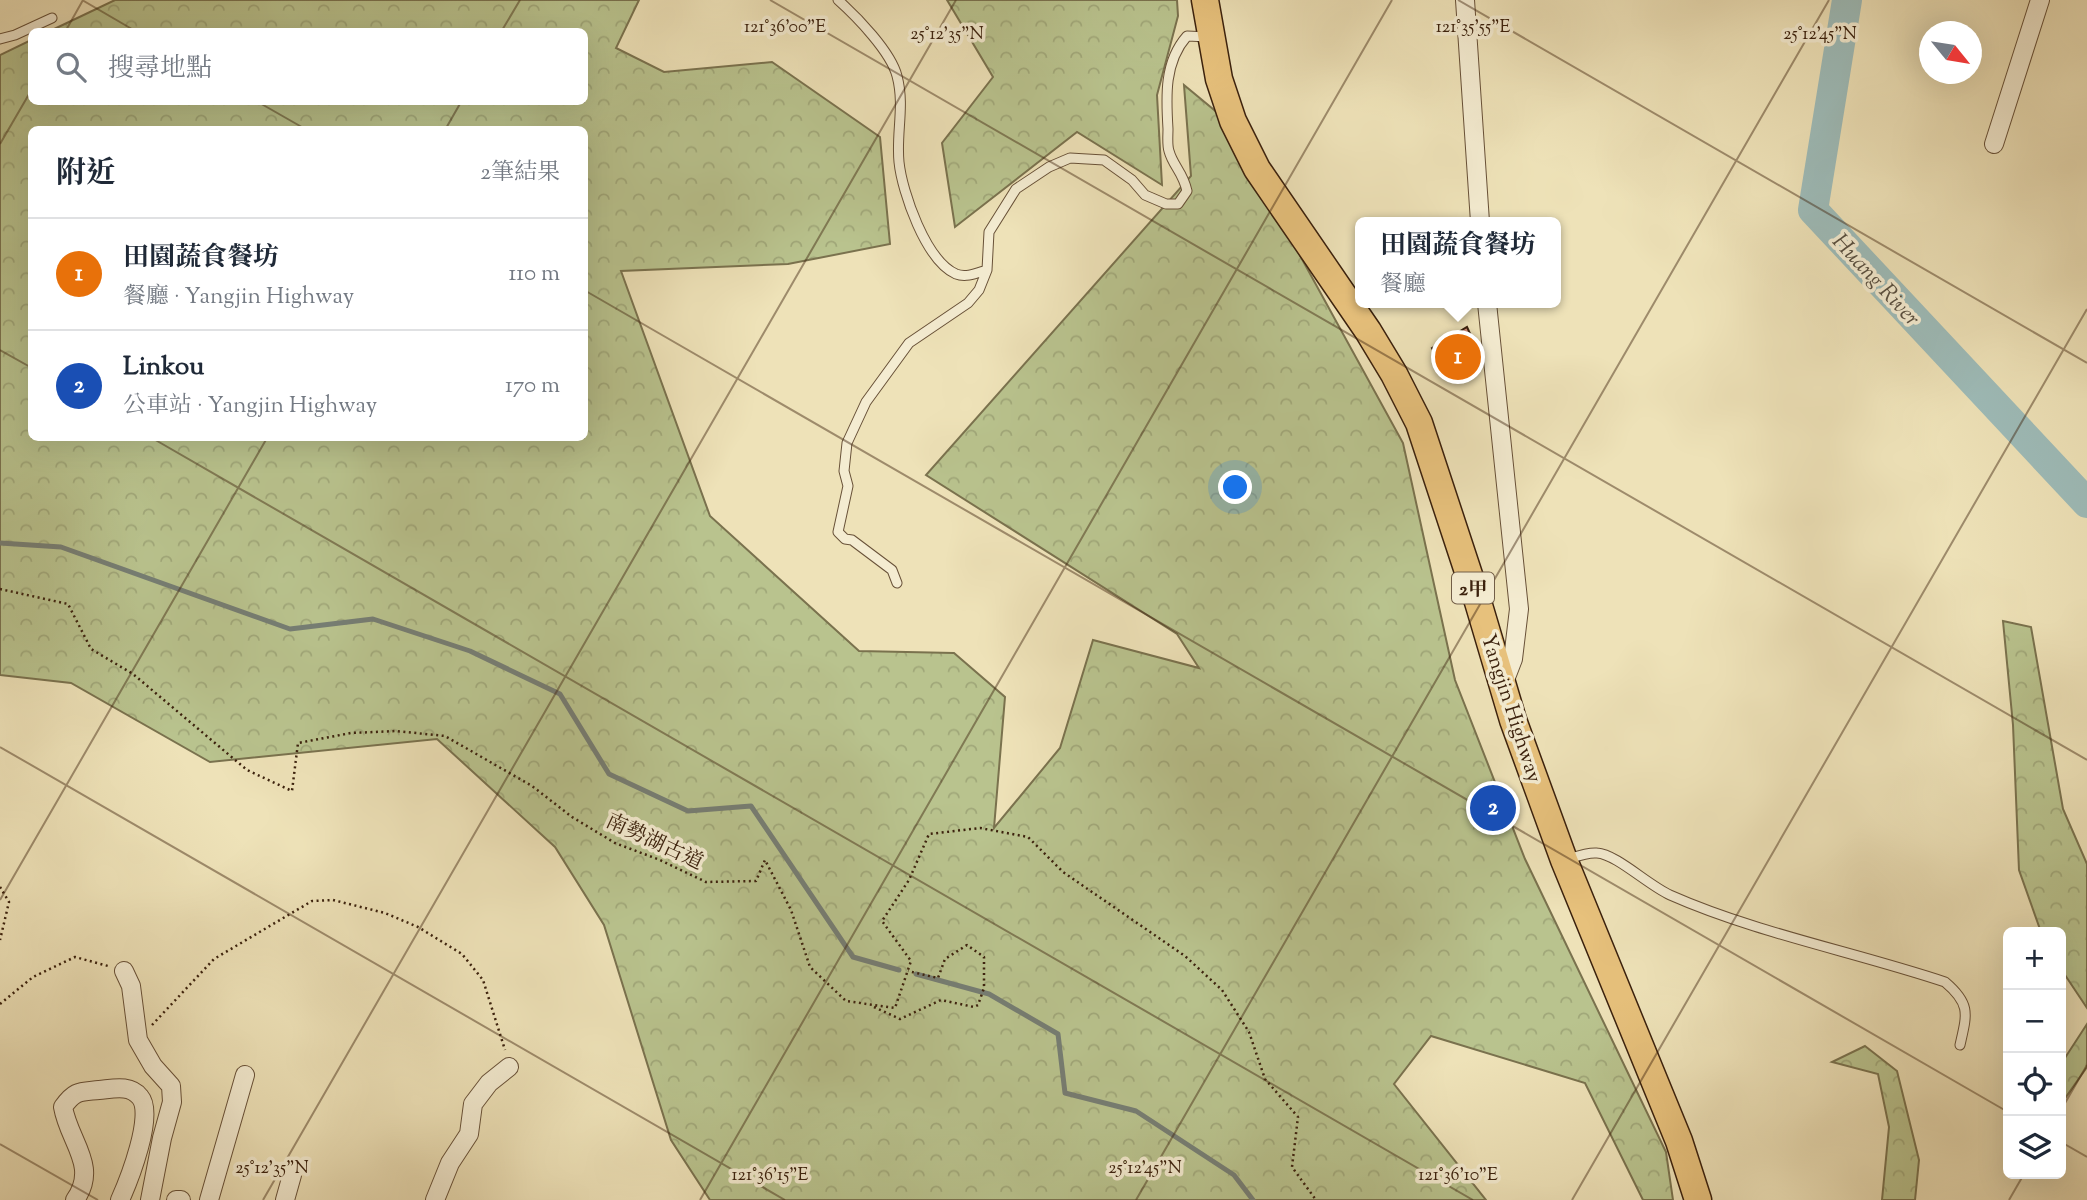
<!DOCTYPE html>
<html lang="zh-TW">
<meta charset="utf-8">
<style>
:root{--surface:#fff;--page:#f2f2f3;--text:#1f2937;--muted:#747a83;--line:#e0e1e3;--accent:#db2777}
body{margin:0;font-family:"Sorts Mill Goudy","Noto Serif TC",serif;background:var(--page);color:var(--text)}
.controls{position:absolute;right:21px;bottom:21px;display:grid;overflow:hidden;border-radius:10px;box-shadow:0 7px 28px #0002}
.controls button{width:63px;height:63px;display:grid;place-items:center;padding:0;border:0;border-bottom:2px solid var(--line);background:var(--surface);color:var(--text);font:35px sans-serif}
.compass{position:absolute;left:1919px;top:21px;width:63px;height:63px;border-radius:50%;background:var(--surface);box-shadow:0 7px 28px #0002;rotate:120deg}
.you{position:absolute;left:1236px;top:488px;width:24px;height:24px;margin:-18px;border:5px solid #fff;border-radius:50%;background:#1a73e8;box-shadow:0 0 0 10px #1a73e833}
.badge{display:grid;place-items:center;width:46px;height:46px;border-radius:50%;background:var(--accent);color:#fff;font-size:23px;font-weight:700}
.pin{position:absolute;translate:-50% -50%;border:4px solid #fff;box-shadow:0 2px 7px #0006}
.popup{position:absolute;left:1355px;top:217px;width:206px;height:91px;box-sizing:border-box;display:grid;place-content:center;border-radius:10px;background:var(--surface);filter:drop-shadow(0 2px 5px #0005);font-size:23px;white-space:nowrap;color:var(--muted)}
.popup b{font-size:26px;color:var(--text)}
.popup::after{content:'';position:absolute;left:50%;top:100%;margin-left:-14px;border:14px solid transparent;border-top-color:var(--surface)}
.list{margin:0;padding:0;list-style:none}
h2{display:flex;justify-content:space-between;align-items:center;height:91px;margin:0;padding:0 28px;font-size:30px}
h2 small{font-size:23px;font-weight:400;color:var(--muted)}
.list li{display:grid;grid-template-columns:46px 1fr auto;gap:21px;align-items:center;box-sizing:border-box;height:112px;padding:0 28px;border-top:2px solid var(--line)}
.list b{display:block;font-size:26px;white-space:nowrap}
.list p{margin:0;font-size:23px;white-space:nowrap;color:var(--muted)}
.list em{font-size:23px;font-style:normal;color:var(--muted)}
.icon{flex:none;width:38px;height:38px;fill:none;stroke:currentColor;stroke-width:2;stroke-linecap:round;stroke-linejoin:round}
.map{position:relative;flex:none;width:2087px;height:1200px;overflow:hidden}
.search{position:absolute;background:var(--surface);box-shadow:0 7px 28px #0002;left:28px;top:28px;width:560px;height:77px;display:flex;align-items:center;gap:18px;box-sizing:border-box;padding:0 24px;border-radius:10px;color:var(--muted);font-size:26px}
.panel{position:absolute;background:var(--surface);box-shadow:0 7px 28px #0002;left:28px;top:126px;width:560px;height:315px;border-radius:10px}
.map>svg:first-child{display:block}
</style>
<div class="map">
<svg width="2087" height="1200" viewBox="0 0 2087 1200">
<defs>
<pattern id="forest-crowns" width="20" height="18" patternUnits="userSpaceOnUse" patternTransform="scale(1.75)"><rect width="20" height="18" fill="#b9c38e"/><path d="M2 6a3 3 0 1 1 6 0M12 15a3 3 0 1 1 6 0" fill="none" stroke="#a0a779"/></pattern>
</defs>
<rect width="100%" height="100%" fill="#eee2b8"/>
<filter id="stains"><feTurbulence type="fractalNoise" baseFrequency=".00286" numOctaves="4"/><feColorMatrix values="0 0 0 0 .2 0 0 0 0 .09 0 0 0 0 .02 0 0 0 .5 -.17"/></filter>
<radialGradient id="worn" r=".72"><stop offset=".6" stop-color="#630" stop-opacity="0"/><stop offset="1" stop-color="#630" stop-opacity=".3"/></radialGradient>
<path fill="url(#forest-crowns)" stroke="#7a724e" stroke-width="2" fill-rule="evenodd" d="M 115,0 L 639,0 L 616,48 L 664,72 L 772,62 L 880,137 L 890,244 L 788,264 L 621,271 L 710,516 L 859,651 L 954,653 L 1005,697 L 994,828 L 1060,748 L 1093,640 L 1199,668 L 1177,634 L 926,475 L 1191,176 L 1184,85 L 1225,119 L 1403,443 L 1455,680 L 1525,859 L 1666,1152 L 1673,1200 L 1643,1200 L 1585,1083 L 1431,1036 L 1394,1084 L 1486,1200 L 710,1200 L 671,1140 L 604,925 L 555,847 L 437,739 L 210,762 L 71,683 L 0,675 L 0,55 L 31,40 L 32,102 L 584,102 L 584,32 L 50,31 ZM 32,130 L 584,130 L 584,438 L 32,438 Z
M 947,0 L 1177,0 L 1178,16 L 1157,95 L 1162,185 L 1077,132 L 955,227 L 942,143 L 993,77 Z
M 2003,621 L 2031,627 L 2063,809 L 2087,864 L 2087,1008 L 2061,969 L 2061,932 L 2041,932 L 2019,870 L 2013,725 Z
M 2087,1024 L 2087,1067 L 2061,1104 L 2061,1064 Z
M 1865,1046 L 1897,1071 L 1919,1160 L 1915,1200 L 1882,1200 L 1889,1127 L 1878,1074 L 1832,1062 Z"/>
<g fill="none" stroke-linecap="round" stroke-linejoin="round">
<path stroke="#767e74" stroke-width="5" d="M 0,543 L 61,547 L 290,629 L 373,619 L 470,651 L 560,694 L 609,774 L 688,811 L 751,806 L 853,957 L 899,970
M 916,974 L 989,994 L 1058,1034 L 1065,1093 L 1136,1111 L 1234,1175 L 1253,1200"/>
<path stroke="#9ebcb9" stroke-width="30" d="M 1847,0 L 1813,210 L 2087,503"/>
</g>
<path fill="#db907d" stroke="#3b210d" stroke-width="2" d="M 1467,327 L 1482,360 L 1449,378 L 1432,348 Z"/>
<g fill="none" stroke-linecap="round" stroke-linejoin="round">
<g stroke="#685138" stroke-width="11">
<path id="lane" d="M 838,0 C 857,17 891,52 897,76 C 905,106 896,133 899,162 C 902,192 926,261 956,274 C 966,278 977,273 987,270
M 0,39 L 15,35 L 52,18
M 897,583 L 892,570 L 852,540 L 845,539 L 838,532 L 848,486 L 844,471 L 847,443 L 866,402 L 909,343 L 968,303 L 979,290 L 987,270 L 989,232 L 1016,189 L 1049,167 L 1070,158 L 1104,160 L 1132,180 L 1145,195 L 1166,204 L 1178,204 L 1187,191 C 1183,172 1173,166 1169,151 C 1167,145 1168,136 1168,129 C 1166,97 1164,62 1187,36 L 1209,37
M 1565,860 C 1575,857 1587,852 1597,853 C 1616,854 1648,885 1670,895 C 1756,933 1855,952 1945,982 C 1971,1004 1967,1014 1960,1045"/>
</g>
<g stroke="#685138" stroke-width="20">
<path id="street" d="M 1465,0 L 1480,222
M 1994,144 L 2040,0
M 1487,303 L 1519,609 L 1513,659 L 1503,685
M 124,971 L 131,986 L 138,1040 L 153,1066 L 171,1086 L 172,1102 L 162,1138 L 150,1200
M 75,1200 C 99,1166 69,1142 63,1107 C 75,1090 80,1092 99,1090 C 112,1089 130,1084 140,1097 C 155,1114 129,1180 120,1200
M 176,1200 L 181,1200
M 209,1200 L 245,1075
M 285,1200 L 292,1175
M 435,1200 L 450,1163 L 469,1134 L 473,1104 L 489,1083 L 509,1067"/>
</g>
<g stroke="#3b210d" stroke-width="29">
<path id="primary" d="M 1205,0 L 1219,79 L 1233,121 L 1257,169 L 1368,331 L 1394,374 L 1419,423 L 1478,602 L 1513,720 L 1564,860 L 1679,1141 L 1698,1200"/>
</g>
<path stroke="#3b210d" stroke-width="2.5" stroke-dasharray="2 3.5" stroke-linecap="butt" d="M 0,589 L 68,604 L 91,649 L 133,674 L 247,770 L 292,791 L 298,743 L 351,733 L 396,731 L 445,736 L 532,786 L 572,817 L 615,843 L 660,860 L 706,882 L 756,881 L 765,860 L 791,910 L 810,967 L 846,1001 L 895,1008 L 911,961 L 882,921 L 909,880 L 929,834 L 980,828 L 1028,837 L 1063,872 L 1185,956 L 1222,990 L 1249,1032 L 1265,1079 L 1298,1117 L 1292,1167 L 1316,1200
M 0,887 L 9,902 L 0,940
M 0,1004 L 33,977 L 75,957 L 108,966
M 874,1007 L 900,1019 L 941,1000 L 974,1007 L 978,1005 L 984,988 L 984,957 L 967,945 L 945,959 L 938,978 L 908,971
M 152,1025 L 214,959 L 312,901 L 333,900 L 385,913 L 418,927 L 462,954 L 483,980 L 505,1050"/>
<use href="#lane" stroke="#f4ecd1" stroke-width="9"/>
<use href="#street" stroke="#f4ecd1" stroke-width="18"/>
<use href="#primary" stroke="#e7c17c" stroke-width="26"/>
</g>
<path fill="none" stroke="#3b210d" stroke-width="2" stroke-opacity="0.45" d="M 82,0 L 137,32M 770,0 L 2087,760M 1458,0 L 2087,363M 65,32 L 83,0M 501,32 L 520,0M 258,102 L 307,130M 445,130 L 461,102M 0,144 L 32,89M 584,290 L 2008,1112M 0,350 L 32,368M 152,438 L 1473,1200M 0,747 L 785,1200M 0,900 L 267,438M 2061,1110 L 2087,1065M 2061,1142 L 2087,1157M 0,1144 L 98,1200M 263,1200 L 956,0M 700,1200 L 1392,0M 1136,1200 L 1829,0M 1572,1200 L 2087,309M 2009,1200 L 2024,1174"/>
<g text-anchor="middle" stroke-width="7" stroke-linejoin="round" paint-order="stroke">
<rect fill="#f4ecd1" stroke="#725e48" stroke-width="2" x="1452" y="572.5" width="42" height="31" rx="5"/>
<g font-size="19" font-weight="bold" fill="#3b210d">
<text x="1473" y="595">2甲</text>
</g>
<g font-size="21" fill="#3b210d" stroke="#f4ecd1">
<text transform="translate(1512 708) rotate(72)" y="7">Yangjin Highway</text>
<text transform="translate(655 841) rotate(25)" y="7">南勢湖古道</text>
</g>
<g font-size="23" font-style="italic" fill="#595041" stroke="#f4ecd1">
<text transform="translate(1877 279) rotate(47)" y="8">Huang River</text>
</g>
</g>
<g font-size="18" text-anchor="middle" fill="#3b210d" stroke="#f4ecd1" stroke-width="7" stroke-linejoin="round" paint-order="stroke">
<text x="785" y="32">121°36'00"E</text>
<text x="1473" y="32">121°35'55"E</text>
<text x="1820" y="39">25°12'45"N</text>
<text x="947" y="39">25°12'35"N</text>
<text x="272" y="1173">25°12'35"N</text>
<text x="1145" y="1173">25°12'45"N</text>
<text x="770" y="1180">121°36'15"E</text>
<text x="1458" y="1180">121°36'10"E</text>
</g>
<rect width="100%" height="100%" filter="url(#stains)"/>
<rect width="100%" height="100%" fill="url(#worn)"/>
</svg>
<div class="controls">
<button>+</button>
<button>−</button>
<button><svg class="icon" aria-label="locate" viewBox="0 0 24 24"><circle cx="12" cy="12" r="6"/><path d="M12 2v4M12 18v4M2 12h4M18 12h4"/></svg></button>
<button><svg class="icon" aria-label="layers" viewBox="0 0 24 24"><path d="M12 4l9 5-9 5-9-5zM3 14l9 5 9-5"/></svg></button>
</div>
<svg class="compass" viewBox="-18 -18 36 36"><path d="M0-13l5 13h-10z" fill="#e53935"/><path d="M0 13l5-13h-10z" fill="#747a83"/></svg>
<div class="you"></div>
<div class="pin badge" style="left:1458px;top:357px;background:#e8710a">1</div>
<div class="popup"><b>田園蔬食餐坊</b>餐廳</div>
<div class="pin badge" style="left:1493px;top:808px;background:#1a4fb4">2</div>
<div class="search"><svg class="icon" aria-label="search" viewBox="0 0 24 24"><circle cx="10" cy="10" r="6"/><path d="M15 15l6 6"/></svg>搜尋地點</div>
<section class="panel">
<h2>附近<small>2筆結果</small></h2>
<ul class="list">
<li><span class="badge" style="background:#e8710a">1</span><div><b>田園蔬食餐坊</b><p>餐廳 · Yangjin Highway</p></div><em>110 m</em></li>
<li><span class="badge" style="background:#1a4fb4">2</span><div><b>Linkou</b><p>公車站 · Yangjin Highway</p></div><em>170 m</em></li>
</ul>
</section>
</div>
